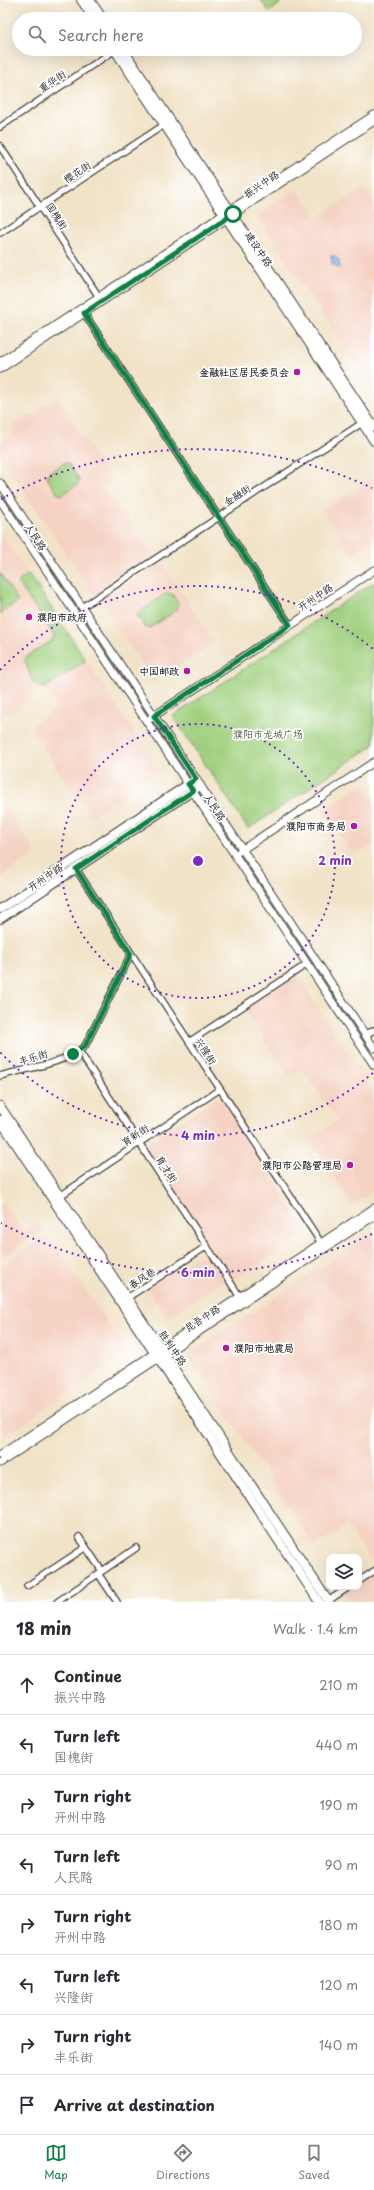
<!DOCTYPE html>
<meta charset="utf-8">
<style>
:root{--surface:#fff;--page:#f2f2f3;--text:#2b2b33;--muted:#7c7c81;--line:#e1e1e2;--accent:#0b8043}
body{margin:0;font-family:"Playpen Sans","LXGW WenKai TC",sans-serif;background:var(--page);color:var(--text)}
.controls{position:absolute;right:12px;bottom:12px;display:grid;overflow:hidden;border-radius:8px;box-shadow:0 4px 16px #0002}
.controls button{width:36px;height:36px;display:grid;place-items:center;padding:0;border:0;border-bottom:1px solid var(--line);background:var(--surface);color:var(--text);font:20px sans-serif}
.stop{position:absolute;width:12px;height:12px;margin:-9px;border:3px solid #0b8043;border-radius:50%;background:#fff}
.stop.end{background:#0b8043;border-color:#fff;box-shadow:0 1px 4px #0008}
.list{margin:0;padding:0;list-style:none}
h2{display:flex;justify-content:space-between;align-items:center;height:52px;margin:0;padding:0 16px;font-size:17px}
h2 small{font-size:13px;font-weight:400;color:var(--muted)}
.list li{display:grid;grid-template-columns:26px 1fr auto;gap:12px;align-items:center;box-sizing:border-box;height:60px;padding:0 16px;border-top:1px solid var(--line)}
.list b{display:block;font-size:15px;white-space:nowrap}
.list p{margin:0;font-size:13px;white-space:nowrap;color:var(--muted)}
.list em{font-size:13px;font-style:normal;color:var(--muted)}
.icon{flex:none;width:22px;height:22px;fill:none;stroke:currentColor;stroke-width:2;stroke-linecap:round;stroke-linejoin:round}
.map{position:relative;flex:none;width:374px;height:1602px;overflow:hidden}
.search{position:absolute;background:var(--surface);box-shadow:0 4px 16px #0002;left:12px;right:12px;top:12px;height:44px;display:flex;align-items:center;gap:10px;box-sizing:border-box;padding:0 14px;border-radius:22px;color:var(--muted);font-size:15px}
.sheet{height:532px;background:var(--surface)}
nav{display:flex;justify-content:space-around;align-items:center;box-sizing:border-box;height:56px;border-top:1px solid var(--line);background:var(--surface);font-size:11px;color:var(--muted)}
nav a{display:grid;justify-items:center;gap:2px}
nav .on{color:var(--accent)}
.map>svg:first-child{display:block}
</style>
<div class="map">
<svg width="374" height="1602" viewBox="0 0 374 1602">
<rect width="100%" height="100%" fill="#fff"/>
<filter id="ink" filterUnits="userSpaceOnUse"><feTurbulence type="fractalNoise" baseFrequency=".025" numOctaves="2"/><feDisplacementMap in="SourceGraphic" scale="8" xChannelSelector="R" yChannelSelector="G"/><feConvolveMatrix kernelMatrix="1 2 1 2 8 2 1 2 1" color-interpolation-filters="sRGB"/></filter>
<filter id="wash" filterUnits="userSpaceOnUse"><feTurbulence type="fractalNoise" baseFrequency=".012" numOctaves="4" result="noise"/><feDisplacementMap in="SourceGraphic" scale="16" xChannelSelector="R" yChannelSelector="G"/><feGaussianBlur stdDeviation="0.9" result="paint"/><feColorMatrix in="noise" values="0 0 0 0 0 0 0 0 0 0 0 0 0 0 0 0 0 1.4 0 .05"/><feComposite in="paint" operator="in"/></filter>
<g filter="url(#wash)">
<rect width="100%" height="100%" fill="#f1e3c7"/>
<path fill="#f5d2c2" d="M 364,187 L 374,201 L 374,392 L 257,216 L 297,189 L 317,218 Z
M 57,398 L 111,479 L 102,486 L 120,514 L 124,512 L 153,556 L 94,596 L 0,455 L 0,442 L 15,432 L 12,427 Z
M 372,478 L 374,481 L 374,540 L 352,554 L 323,510 Z
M 0,532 L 160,771 L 90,817 L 30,727 L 58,708 L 45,688 L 0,718 Z
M 162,562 L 214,642 L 154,682 L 101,602 Z
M 363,784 L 374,801 L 374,843 L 354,856 L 324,810 Z
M 0,799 L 36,853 L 0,878 Z
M 296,974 L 374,1093 L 374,1191 L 352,1205 L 309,1139 L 337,1120 L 302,1068 L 289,1076 L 244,1009 Z
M 219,1096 L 307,1232 L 232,1281 L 144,1146 Z
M 3,1202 L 23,1232 L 38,1222 L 43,1230 L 5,1256 L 0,1248 L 0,1205 Z
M 374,1232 L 374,1602 L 351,1602 L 341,1587 L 359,1587 L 359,1575 L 374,1565 L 347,1525 L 315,1547 L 188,1355 Z
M 48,1235 L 128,1353 L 5,1436 L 0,1427 L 0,1267 Z
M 206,1250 L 225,1280 L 167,1318 L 147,1288 Z"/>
<path fill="#a0d07f" stroke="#5e764e" d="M 261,0 L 277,0 L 280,4 L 269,12 Z
M 64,463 L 68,463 L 79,480 L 78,484 L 62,495 L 58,494 L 47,478 L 48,473 Z
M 0,573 L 18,601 L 0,614 Z
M 29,574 L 86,660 L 45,688 C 28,685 31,673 25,661 L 26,657 L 53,640 L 54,636 L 18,582 Z
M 374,582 L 374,745 L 248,829 L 173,716 Z
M 167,593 L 172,594 L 179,605 L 177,610 L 150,628 L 144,627 L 137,614 Z"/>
<path fill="#7fb3ec" stroke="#4e6884" d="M 331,256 C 338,256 341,263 339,268 L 332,264 Z"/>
</g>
<g filter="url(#ink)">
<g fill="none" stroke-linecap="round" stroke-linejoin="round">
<g stroke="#3c3a36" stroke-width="8">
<path id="minor" d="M 0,127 L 115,50
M 0,146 L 99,297
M 0,233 L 164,125
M 84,313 L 290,625
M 82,607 L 362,423
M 76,869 L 321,1243
M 365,1035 L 374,1030
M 189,1042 L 307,964
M 79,1051 L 240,1297
M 0,1076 C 25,1069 67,1063 85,1046 L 131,954
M 60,1196 L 220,1089
M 127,1298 L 207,1246
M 79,1537 L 102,1571
M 99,1575 L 117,1602
M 359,1581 L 374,1571
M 27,1586 L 86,1547
M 328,1601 L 349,1587
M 57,1602 L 136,1548"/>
</g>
<g stroke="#3c3a36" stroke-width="9">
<path id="tertiary" d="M 0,362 L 374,115
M 0,369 L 374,121
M 0,483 L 374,1048
M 0,500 L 374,1065
M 151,718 L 374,570
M 240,851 L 374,762
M 0,1455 L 374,1208
M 0,1463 L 374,1216"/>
</g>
<g stroke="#3c3a36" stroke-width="10">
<path id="secondary" d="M 81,0 L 94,19
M 90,0 L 103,19
M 114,49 L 374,441
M 123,49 L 374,427
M 0,909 L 196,779
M 0,919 L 200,786
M 0,1106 L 329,1602
M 0,1120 L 319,1602"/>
</g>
<use href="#minor" stroke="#fff" stroke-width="5.5"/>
<use href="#tertiary" stroke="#fff" stroke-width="7"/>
<use href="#secondary" stroke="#fff" stroke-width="8"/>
</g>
</g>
<g fill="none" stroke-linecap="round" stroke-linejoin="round" filter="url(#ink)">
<path stroke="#0b8043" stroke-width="5" d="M 73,1054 L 85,1046 L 131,954 L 76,869 L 193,791 L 188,784 L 196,779 L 154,716 L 290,625 L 84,313 L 233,214"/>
</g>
<g fill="none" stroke="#7b2cbf" stroke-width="2" stroke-dasharray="2 4">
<circle cx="198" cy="861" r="137"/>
<path d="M373 1073A275 275 0 0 1 0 1052M0 670A275 275 0 0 1 373 649"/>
<path d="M372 1234A412 412 0 0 1 1 1223M1 499A412 412 0 0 1 372 488"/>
</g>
<g fill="#b5179e" stroke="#fff" stroke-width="1.5">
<circle cx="297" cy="372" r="4"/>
<circle cx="29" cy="617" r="4"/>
<circle cx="187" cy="671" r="4"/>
<circle cx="354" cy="826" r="4"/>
<circle cx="350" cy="1165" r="4"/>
<circle cx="226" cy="1348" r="4"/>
</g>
<g text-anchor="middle" stroke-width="3.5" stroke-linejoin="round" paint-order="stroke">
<g font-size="10" fill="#1c1c1c" stroke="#fff">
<text transform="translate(52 81) rotate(-34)" y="4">重华街</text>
<text transform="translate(77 172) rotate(-34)" y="4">樱花街</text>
<text transform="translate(261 184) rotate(-34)" y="4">振兴中路</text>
<text transform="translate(57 216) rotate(57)" y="4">国槐街</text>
<text transform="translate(259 249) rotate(56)" y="4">建设中路</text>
<text transform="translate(237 495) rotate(-33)" y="4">金融街</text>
<text transform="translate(36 537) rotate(57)" y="4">人民路</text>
<text transform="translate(315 597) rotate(-34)" y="4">开州中路</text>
<text transform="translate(215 807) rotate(56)" y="4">人民路</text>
<text transform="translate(45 877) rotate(-34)" y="4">开州中路</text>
<text transform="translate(206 1051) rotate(57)" y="4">兴隆街</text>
<text transform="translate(33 1057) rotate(-16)" y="4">丰乐街</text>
<text transform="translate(135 1135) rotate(-34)" y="4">育新街</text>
<text transform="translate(167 1169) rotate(57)" y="4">育才街</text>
<text transform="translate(142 1278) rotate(-33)" y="4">春风巷</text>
<text transform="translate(202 1318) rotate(-33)" y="4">昆吾中路</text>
<text transform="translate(173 1348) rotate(56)" y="4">胜利中路</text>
</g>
<g font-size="10" font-weight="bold" fill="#1c1c1c" stroke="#fff" text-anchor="end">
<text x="289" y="376">金融社区居民委员会</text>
<text x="37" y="621" text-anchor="start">濮阳市政府</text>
<text x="179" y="675">中国邮政</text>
<text x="346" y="830">濮阳市商务局</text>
<text x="342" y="1169">濮阳市公路管理局</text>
<text x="234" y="1352" text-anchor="start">濮阳市地震局</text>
</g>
<g font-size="10" fill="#4a5b3f" stroke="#fff">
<text x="268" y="738">濮阳市龙城广场</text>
</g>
</g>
<circle cx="198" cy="861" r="6" fill="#7b2cbf" stroke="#fff" stroke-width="2"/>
<g font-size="12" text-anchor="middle" font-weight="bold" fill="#7b2cbf" stroke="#fff" stroke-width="3.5" stroke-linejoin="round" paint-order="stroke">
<text x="335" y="865">2 min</text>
<text x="198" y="1140">4 min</text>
<text x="198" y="1277">6 min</text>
</g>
</svg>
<div class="controls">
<button><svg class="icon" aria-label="layers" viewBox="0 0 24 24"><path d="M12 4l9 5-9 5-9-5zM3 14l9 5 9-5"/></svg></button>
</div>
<div class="stop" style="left:233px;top:214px"></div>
<div class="stop end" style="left:73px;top:1054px"></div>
<div class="search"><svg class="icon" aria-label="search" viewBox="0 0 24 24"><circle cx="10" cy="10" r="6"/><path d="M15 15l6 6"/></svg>Search here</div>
</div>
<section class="sheet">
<h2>18 min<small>Walk · 1.4 km</small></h2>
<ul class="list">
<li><svg class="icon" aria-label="ahead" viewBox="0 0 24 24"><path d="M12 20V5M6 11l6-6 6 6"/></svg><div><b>Continue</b><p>振兴中路</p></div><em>210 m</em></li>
<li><svg class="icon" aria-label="left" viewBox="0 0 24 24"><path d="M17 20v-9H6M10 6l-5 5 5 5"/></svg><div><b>Turn left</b><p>国槐街</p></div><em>440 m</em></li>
<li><svg class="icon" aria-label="right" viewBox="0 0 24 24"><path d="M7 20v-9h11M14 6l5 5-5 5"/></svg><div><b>Turn right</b><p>开州中路</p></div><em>190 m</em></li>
<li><svg class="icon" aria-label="left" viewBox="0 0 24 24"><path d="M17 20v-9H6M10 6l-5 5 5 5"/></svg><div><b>Turn left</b><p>人民路</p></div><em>90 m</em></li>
<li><svg class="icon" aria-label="right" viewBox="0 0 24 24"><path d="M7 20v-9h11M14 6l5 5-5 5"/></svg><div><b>Turn right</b><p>开州中路</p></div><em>180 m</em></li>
<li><svg class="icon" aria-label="left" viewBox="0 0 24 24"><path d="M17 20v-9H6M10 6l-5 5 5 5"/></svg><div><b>Turn left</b><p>兴隆街</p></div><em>120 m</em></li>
<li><svg class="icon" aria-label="right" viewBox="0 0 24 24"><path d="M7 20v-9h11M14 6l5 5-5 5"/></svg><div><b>Turn right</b><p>丰乐街</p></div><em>140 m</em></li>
<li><svg class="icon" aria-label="arrive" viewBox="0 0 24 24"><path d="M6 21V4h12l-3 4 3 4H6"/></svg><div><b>Arrive at destination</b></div></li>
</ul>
</section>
<nav>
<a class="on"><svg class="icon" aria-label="map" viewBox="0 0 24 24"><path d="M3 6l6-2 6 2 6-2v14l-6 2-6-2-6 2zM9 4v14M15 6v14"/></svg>Map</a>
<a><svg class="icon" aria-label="directions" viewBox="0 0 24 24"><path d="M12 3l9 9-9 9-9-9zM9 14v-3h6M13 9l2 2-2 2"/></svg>Directions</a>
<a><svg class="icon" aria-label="saved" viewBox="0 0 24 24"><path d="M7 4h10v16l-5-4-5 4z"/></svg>Saved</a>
</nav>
